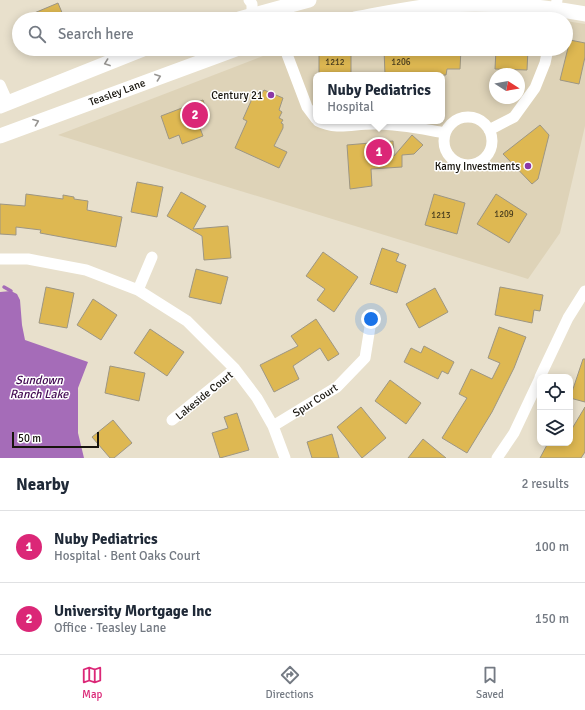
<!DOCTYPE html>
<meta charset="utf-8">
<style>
:root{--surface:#fff;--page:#f6f6f7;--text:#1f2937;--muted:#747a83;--line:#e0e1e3;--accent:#db2777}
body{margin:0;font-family:Signika,sans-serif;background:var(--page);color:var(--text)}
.controls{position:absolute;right:12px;bottom:12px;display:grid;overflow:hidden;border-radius:8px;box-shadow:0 2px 10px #0003}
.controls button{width:36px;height:36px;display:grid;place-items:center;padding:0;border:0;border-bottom:1px solid var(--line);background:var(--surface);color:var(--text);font:20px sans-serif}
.compass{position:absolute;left:489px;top:68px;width:36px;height:36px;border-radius:50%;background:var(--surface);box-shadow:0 2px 10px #0003;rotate:101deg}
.scale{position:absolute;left:12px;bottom:10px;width:87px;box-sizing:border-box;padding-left:4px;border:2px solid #17140d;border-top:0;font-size:11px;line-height:14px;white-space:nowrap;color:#17140d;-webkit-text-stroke:3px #fff;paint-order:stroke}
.you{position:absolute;left:371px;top:319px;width:14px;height:14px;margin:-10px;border:3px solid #fff;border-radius:50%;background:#1a73e8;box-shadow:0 0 0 6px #1a73e833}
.badge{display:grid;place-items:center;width:26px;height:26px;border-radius:50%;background:var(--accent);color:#fff;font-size:13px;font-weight:700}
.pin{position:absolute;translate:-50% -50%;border:2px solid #fff;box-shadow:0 1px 4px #0006}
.popup{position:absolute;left:313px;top:72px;width:132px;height:52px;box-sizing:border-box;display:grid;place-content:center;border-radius:8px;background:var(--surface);filter:drop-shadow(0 1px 3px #0005);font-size:13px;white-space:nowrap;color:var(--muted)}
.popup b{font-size:15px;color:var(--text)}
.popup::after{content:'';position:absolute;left:50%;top:100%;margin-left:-8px;border:8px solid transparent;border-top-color:var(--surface)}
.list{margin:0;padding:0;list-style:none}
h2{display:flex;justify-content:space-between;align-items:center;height:52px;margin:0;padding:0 16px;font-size:17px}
h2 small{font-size:13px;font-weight:400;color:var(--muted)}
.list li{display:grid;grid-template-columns:26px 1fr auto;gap:12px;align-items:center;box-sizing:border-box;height:72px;padding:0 16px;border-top:1px solid var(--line)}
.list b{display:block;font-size:15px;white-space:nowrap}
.list p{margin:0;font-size:13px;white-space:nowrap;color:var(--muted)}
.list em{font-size:13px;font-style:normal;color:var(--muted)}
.icon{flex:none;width:22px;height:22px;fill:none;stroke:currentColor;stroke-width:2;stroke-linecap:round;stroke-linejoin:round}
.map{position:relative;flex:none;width:585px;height:458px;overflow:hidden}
.search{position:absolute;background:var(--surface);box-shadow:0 2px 10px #0003;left:12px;right:12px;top:12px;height:44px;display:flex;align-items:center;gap:10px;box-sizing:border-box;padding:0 14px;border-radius:22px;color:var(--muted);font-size:15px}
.sheet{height:196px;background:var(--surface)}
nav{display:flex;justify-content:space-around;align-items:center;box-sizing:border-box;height:56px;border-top:1px solid var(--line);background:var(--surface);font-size:11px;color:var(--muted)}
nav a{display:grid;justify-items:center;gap:2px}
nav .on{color:var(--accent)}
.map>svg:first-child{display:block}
</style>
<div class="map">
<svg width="585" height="458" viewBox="0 0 585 458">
<rect width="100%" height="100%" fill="#e8e0cc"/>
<path fill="#ded3b8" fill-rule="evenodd" d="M 412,18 L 540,18 L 550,19 L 406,19 Z
M 566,21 L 585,24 L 585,126 L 560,233 L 528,279 L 58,135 L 281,49 L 566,49 ZM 495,74 L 519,74 L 519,98 L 495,98 ZM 316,75 L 442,75 L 442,121 L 316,121 Z"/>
<path fill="#a56cb8" d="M 11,291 L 17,294 L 20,300 L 22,325 L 25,340 L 88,362 L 78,388 L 78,433 L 84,458 L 0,458 L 0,292 Z"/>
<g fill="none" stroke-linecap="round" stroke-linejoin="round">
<path stroke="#a56cb8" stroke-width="3.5" d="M 4,287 L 11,291"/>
</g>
<path fill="#deb852" stroke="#9d9683" d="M 58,3 L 63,15 L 53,19 L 20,19 Z
M 570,40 L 585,43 L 585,57 L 579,84 L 560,80 Z
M 319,49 L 351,49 L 351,75 L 319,75 Z
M 384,49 L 461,49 L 460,69 L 447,69 L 446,75 L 385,75 Z
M 496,49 L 528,49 L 527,70 L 495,69 Z
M 264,90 L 283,98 L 279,110 L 282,112 L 279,118 L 283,120 L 281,123 L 283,124 L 283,128 L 274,146 L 287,152 L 279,168 L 235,148 L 247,121 L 243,119 L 255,92 L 261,95 Z
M 203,100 L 209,118 L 198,123 L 203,136 L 182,144 L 179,135 L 169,139 L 161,116 Z
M 540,125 L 549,135 L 538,179 L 532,184 L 503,154 Z
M 412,135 L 423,145 L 414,154 L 402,155 L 402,167 L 371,169 L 372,186 L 350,189 L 347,145 L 393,141 L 394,156 Z
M 137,182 L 163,187 L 157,217 L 131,212 Z
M 181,192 L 206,206 L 193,229 L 228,226 L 231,258 L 204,260 L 202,236 L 167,216 Z
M 26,194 L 63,199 L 63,195 L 74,197 L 74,199 L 88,201 L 87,210 L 122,217 L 116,247 L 40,233 L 41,230 L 16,227 L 16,235 L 0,234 L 0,204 L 25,206 Z
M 434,194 L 465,203 L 457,234 L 425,225 Z
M 496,194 L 527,214 L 509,243 L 477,224 Z
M 382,248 L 399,254 L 396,261 L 406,265 L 397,293 L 370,284 Z
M 323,252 L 358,277 L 334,312 L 317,300 L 325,289 L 306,276 Z
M 196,269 L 228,277 L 221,304 L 189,297 Z
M 46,287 L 74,293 L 67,328 L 39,323 Z
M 500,287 L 543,295 L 540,311 L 534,310 L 532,323 L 495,315 Z
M 435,288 L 448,312 L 419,328 L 406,304 Z
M 93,299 L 117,315 L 101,340 L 77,325 Z
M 316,319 L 339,354 L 328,361 L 320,348 L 293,366 L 299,379 L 274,392 L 260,365 L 298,346 L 291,336 Z
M 499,327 L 526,337 L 514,368 L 492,412 L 467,453 L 442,438 L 467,398 L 459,394 L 471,369 L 492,379 L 500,363 L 488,358 Z
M 150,329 L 184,352 L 167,376 L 134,353 Z
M 424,346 L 454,362 L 448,374 L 442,371 L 438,379 L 404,362 L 411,348 L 421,353 Z
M 583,359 L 585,359 L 585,402 L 570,398 Z
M 110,366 L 145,373 L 139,401 L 105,393 Z
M 390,380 L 421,403 L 406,424 L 375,401 Z
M 361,407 L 386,438 L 362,458 L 337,427 Z
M 585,407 L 585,452 L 581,458 L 540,458 L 548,443 L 570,443 L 570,432 Z
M 237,413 L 249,450 L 220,458 L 212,433 L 228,428 L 224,417 Z
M 113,420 L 132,443 L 114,458 L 110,458 L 92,437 Z
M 332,434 L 339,458 L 312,458 L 307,442 Z
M 423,439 L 446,458 L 408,458 Z"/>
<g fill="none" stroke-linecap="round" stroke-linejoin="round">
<path stroke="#fff" stroke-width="11" d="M 249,0 L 252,4 L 252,15
M 554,19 L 557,0
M 285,49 L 307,107 L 316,119
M 0,85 L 8,103
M444 141a24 24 0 1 1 48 0a24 24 0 1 1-48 0Z
M 318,121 C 338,131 355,123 376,124 C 400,124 422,129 445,133
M 489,130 L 514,117 L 535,88 L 545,63 L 548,49
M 0,259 L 28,259 L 86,270 L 138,290 L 187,321 L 235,369 L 257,398 L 273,426 L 285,458
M 138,290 L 152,257
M 540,377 L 568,318 L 585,291
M 172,420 L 235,369
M 273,426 L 337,387 L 365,358 L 370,327
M 497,458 L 514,433 L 540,378"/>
<path stroke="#fff" stroke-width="15" d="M 239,19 L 309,0
M 355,19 C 383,14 413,7 442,5 C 489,3 538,5 585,14
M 0,106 L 143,49
M 0,136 L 236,49"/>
</g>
<defs><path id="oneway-chevron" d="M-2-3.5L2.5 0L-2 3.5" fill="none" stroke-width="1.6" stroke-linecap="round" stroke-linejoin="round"/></defs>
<g stroke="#979592">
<use href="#oneway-chevron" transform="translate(107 63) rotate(160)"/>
<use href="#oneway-chevron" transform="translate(158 77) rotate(-20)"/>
<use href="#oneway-chevron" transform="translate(36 122) rotate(-21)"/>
</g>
<g fill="#8b37a6" stroke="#fff" stroke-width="1.5">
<circle cx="271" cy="95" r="4"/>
<circle cx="528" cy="166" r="4"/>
</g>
<g text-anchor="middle" stroke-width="3" stroke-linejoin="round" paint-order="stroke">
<g font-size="9" fill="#493d1e">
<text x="335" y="65">1212</text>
<text x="401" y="65">1206</text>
<text x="504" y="217">1209</text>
<text x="441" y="218">1213</text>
</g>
<g font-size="11" fill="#17140d" stroke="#fff">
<text transform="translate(117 92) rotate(-20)" y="4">Teasley Lane</text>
<text transform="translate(204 395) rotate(-39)" y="4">Lakeside Court</text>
<text transform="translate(315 400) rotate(-33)" y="4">Spur Court</text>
</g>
<g font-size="11" fill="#17140d" stroke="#fff" text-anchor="end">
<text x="263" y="99">Century 21</text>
<text x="520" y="170">Kamy Investments</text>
</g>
<g font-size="12" font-style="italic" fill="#420952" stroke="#fff">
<text x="39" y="384">Sundown<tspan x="39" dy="14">Ranch Lake</tspan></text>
</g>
</g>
</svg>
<div class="controls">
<button><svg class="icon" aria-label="locate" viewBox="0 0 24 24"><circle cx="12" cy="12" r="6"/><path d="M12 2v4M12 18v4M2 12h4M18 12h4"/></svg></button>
<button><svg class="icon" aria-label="layers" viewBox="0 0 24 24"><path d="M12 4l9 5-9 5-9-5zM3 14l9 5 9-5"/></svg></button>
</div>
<svg class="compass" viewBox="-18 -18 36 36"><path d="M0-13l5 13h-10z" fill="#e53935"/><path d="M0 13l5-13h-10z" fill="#747a83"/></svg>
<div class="scale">50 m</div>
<div class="you"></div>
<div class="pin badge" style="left:379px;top:152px">1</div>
<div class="popup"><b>Nuby Pediatrics</b>Hospital</div>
<div class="pin badge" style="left:195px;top:115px">2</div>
<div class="search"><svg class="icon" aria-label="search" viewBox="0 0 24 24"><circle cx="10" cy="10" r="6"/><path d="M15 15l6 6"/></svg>Search here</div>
</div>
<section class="sheet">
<h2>Nearby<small>2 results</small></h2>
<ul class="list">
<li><span class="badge">1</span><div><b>Nuby Pediatrics</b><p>Hospital · Bent Oaks Court</p></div><em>100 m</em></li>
<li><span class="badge">2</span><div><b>University Mortgage Inc</b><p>Office · Teasley Lane</p></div><em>150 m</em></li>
</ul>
</section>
<nav>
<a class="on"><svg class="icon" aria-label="map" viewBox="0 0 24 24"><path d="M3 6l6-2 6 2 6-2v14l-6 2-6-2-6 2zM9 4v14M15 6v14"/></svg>Map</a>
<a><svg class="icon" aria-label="directions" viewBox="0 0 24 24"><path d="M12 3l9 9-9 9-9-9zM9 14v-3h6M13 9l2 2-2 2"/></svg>Directions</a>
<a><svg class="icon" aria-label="saved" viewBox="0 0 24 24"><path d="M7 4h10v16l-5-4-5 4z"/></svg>Saved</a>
</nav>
